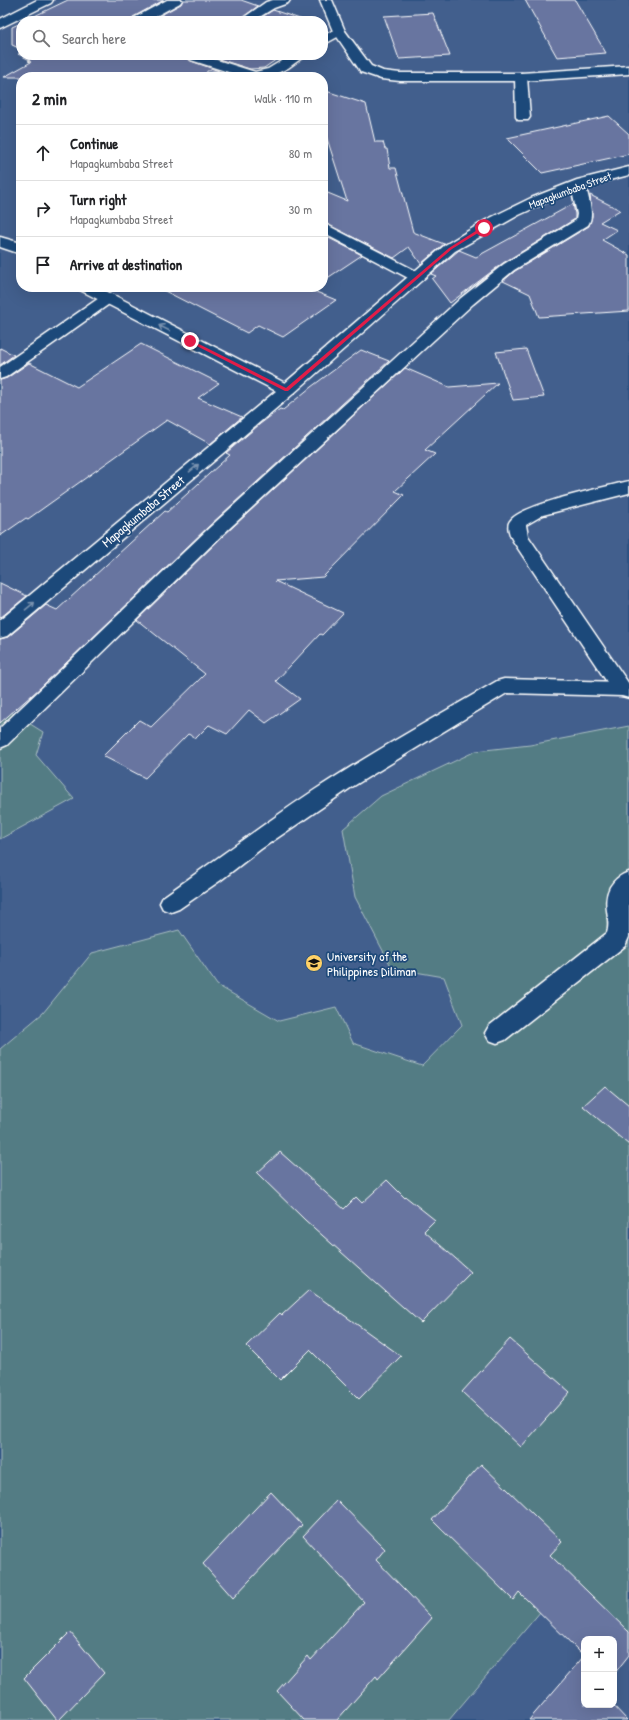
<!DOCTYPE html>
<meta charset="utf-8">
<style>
:root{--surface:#fff;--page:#f2f2f2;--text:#202124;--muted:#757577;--line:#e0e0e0}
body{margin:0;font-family:"Patrick Hand",sans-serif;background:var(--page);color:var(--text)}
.controls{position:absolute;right:12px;bottom:12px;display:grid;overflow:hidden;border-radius:8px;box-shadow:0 4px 16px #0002}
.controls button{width:36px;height:36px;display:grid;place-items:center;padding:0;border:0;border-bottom:1px solid var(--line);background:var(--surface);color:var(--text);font:20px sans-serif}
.stop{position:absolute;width:12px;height:12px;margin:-9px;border:3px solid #e11d48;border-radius:50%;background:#fff}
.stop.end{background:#e11d48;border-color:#fff;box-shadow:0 1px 4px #0008}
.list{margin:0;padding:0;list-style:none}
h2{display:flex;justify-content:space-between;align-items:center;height:52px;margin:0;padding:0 16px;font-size:17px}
h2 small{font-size:13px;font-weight:400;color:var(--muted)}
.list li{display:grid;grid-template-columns:26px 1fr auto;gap:12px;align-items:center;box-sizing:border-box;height:56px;padding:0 16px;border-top:1px solid var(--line)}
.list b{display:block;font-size:15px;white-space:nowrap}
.list p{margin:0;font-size:13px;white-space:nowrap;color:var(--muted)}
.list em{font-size:13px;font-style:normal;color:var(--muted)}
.icon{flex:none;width:22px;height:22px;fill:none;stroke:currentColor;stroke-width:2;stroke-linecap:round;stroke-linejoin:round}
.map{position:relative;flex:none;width:629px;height:1720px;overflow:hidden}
.search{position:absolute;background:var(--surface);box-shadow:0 4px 16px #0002;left:16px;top:16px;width:312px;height:44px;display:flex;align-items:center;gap:10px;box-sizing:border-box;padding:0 14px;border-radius:16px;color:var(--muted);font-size:15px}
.panel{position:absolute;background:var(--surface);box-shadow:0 4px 16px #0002;left:16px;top:72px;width:312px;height:220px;border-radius:16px}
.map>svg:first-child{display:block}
</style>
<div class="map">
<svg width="629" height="1720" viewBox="0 0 629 1720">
<rect width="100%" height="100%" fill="#2d5282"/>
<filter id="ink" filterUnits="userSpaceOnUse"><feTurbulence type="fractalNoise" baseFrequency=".025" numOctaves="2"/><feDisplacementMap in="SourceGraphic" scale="8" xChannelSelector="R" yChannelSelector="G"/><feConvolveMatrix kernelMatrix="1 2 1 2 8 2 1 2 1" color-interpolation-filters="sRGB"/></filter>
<g filter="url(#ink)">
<path fill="#425f8d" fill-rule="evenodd" d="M 38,0 L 629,0 L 629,1720 L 0,1720 L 0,19 ZM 21,21 L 323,21 L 323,55 L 21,55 ZM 21,77 L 323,77 L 323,287 L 21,287 ZM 584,1639 L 614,1639 L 614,1705 L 584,1705 Z"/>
<path fill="#537c84" stroke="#a9bec2" d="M 0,705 L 43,732 L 36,755 L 74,799 L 0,839 Z
M 629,726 L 629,1648 L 568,1579 L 449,1720 L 0,1720 L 0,1049 L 43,1013 L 92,953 L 179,930 L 217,985 L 279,1021 L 336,1007 L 353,1043 L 422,1066 L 462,1025 L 444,977 L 392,968 L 355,897 L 343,829 L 381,796 L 476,751 L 530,745 Z"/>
<path fill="#6774a0" stroke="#fff" d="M 68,0 L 164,0 L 133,17 L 131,21 L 24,21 Z
M 183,0 L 241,0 L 258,6 L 238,21 L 150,21 L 181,4 Z
M 525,0 L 575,0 L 606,53 L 557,57 Z
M 273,10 L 306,21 L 256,21 Z
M 433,13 L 450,56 L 399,59 L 384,16 Z
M 21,23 L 21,49 L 12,45 L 12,27 Z
M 21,53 L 21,55 L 184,55 L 191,61 L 219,71 L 207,71 L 206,77 L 4,77 L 31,62 L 28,61 L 30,60 L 18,54 Z
M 206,55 L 283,55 L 264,68 L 250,69 Z
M 323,90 L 366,104 L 375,142 L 383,142 L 385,149 L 387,149 L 390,168 L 396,168 L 413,232 L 444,244 L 421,264 L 409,247 L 394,258 L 323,222 L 323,191 L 347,201 L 323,126 Z
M 609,116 L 629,134 L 629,154 L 542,173 L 507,138 Z
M 590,195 L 620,210 L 600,222 L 617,230 L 602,240 L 629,255 L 629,311 L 539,317 L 530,294 L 503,281 L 515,271 L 589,226 L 592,216 Z
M 573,204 L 575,214 L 575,219 L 503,263 L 450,303 L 432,279 L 436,276 L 431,274 L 459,250 L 476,257 Z
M 323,235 L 362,255 L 323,281 Z
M 157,287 L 304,287 L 336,300 L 283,337 L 258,325 L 247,333 Z
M 141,344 L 219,383 L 198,398 L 242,417 L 210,444 L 167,420 L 28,519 L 26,518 L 0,536 L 0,380 L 7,378 L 29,363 L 77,387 Z
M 0,348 L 14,355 L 0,365 Z
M 526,349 L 544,397 L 513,400 L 496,352 Z
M 361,350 L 389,361 L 208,527 L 40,688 L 0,723 L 0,639 L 8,637 L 46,605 L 57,610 L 165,511 L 167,512 L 230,455 L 226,453 L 260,424 L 280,409 L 283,410 L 311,387 Z
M 405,368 L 449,387 L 498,383 L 425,450 L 435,454 L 395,491 L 404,495 L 323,577 L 275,581 L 343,613 L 322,635 L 320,634 L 276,681 L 300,699 L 266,723 L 249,710 L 227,734 L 209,725 L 196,738 L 188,734 L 145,778 L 103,756 L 139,720 L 151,727 L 205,674 L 137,620 L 222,537 Z
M 0,583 L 27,596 L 0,618 Z
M 605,1086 L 629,1106 L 629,1145 L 583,1106 Z
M 280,1152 L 344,1209 L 356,1197 L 362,1203 L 387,1180 L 405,1198 L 406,1197 L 435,1220 L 424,1231 L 471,1272 L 421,1323 L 305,1220 L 257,1173 Z
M 309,1290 L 401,1356 L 359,1399 L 310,1350 L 280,1380 L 246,1346 L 280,1313 L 282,1315 Z
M 510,1339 L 570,1392 L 521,1447 L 462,1392 Z
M 481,1464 L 562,1542 L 550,1555 L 629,1632 L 629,1655 L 614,1674 L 614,1639 L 584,1639 L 584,1705 L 613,1705 L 627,1720 L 529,1720 L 584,1656 L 519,1592 L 513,1600 L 432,1520 Z
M 271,1492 L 302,1525 L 233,1598 L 203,1564 Z
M 337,1500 L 385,1549 L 376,1560 L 432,1618 L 378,1679 L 376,1676 L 337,1720 L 304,1720 L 277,1691 L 308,1656 L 311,1660 L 364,1602 L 303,1536 Z
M 70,1632 L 104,1673 L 59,1720 L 57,1720 L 24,1678 Z"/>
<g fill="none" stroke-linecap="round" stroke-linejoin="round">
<g stroke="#fff" stroke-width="3">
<path id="service" d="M 167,0 L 182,0 L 180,3 L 147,21 L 132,21 L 134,18 Z
M 273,0 L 290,0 L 288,3 L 274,8 L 253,21 L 239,21 L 266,2 Z
M 339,27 L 343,28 L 345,31 L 343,34 L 323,45 L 323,36 Z
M 186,55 L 201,55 L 255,72 L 268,69 L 291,55 L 306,55 L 288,68 L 269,77 L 244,77 L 191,60 Z
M 521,73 L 526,74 L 527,77 L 530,117 L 528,120 L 518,120 L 516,117 L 515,77 L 516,74 Z
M 323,223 L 422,274 L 424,277 L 422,280 L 417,281 L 412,280 L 323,233 Z
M 107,294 L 112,296 L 115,299 L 112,302 L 6,377 L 0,379 L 0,367 L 102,296 Z
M 629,481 L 629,493 L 543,515 L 526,525 L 528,536 L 629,684 L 629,694 L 622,696 L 615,694 L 513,541 C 510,536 506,526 510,521 C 521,504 606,487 629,481 Z"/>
</g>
<g stroke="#fff" stroke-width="3">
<path id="minor" d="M 37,0 L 53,0 L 51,3 L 0,28 L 0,19 Z
M 320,0 L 332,0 L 345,31 L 371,66 L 383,71 L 400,73 L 521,73 L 629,66 L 629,74 L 521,81 L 400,81 L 381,79 L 361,72 L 333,31 Z
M 629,167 L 629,175 L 586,186 C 588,198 595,215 588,225 L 514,270 L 473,304 L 221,536 L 7,745 L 0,748 L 0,728 L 209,528 L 461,298 L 504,264 L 576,220 L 577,214 L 572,191 L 519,215 L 455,251 L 293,394 L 7,636 L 0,638 L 0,620 L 276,391 L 80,290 L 78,287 L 98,287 L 285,383 L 445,245 L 486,220 L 531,198 L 577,180 Z
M 0,237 L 21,243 L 21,254 L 0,247 Z
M 504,679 L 622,682 L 629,684 L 629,698 L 622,696 L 507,693 L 352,787 L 261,849 L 221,880 L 179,909 L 171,912 L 163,909 L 160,903 L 163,897 C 222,856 277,813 338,775 C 390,742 444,712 497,681 Z
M 629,872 L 629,937 L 625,946 L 505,1040 L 497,1043 L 489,1040 L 485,1033 L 489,1026 L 607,933 C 612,917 601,905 610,887 C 615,879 620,875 629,872 Z"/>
</g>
<use href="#service" fill="#1f4a7a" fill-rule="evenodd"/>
<use href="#minor" fill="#1f4a7a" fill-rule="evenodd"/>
</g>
<defs><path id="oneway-shaft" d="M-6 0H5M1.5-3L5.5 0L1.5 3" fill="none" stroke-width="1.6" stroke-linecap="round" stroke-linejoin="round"/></defs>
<g stroke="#7992af">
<use href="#oneway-shaft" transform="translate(164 328) rotate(-153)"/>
<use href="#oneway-shaft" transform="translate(194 468) rotate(-40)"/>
<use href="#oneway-shaft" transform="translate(30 606) rotate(-40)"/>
</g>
</g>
<path fill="#e11d48" d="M 482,227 L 486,228 L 452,249 L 288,391 L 285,391 L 187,341 L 191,340 L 286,388 L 449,248 Z"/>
<defs>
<g id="university-disc" transform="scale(0.9)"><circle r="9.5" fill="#ffd166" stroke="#1f4a7a"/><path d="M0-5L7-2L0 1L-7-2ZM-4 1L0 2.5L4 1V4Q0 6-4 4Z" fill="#111"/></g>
</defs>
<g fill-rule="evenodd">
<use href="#university-disc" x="314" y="963"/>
</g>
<g text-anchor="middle" stroke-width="3.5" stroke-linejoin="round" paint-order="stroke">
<g font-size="11" fill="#fff" stroke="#1f4a7a">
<text transform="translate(570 190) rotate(-20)" y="4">Mapagkumbaba Street</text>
</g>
<g font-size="13" fill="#fff" stroke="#1f4a7a">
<text transform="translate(143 511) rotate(-40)" y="5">Mapagkumbaba Street</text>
</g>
<g font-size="13" fill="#fff" stroke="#1f4a7a" text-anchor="start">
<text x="327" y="961">University of the<tspan x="327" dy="15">Philippines Diliman</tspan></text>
</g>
</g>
</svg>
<div class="controls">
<button>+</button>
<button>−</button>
</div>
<div class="stop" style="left:484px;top:228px"></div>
<div class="stop end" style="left:190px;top:341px"></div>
<div class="search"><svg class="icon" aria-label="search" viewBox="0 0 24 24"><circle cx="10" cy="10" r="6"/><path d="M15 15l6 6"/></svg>Search here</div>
<section class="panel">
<h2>2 min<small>Walk · 110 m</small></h2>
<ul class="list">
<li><svg class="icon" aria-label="ahead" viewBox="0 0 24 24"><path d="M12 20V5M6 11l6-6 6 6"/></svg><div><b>Continue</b><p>Mapagkumbaba Street</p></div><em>80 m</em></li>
<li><svg class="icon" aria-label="right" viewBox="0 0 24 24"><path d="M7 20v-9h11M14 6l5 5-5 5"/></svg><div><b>Turn right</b><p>Mapagkumbaba Street</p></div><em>30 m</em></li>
<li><svg class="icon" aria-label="arrive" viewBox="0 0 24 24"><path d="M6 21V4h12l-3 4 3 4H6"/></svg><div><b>Arrive at destination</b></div></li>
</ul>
</section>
</div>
